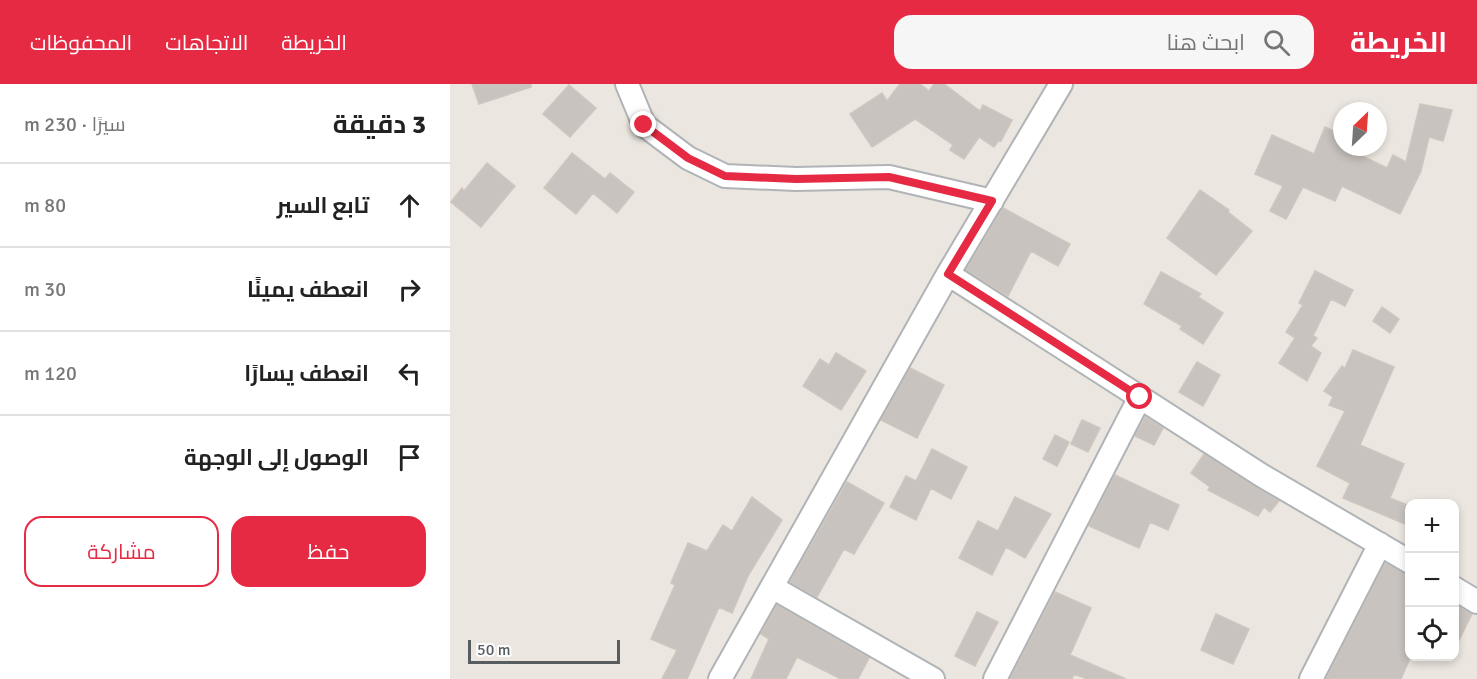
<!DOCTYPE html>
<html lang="ar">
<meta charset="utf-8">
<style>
:root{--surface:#fff;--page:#f6f6f6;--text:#222;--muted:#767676;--line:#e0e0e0;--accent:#e62a43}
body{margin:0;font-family:Signika,Cairo,sans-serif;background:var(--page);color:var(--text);direction:rtl}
.controls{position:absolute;right:18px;bottom:18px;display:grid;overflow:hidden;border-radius:12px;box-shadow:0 3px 9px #0003}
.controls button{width:54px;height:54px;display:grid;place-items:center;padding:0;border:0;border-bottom:2px solid var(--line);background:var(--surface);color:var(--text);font:30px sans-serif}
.compass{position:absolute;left:883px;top:18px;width:54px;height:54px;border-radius:50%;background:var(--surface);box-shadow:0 3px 9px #0003;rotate:25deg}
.scale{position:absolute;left:18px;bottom:15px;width:152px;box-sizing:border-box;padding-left:6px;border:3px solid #585d60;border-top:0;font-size:16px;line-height:21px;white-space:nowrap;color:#585d60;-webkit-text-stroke:4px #fff;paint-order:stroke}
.stop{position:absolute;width:18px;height:18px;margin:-14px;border:4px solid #e62a43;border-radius:50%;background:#fff}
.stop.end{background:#e62a43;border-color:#fff;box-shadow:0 2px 6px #0008}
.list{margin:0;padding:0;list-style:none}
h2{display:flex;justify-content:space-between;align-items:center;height:78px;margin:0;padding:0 24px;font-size:26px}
h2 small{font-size:20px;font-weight:400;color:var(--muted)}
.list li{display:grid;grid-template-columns:39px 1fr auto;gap:18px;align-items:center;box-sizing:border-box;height:84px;padding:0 24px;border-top:2px solid var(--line)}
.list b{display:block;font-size:22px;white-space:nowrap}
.list em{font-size:20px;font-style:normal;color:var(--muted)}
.actions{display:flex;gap:12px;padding:18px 24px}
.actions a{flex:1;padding:14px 0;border:2px solid var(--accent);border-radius:18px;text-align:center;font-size:21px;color:var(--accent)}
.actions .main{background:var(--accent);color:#fff}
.icon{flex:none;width:33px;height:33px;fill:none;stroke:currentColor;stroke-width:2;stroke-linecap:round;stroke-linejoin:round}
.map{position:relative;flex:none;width:1027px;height:595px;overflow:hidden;direction:ltr}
header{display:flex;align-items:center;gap:36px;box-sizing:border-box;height:84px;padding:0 30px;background:var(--accent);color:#fff}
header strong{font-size:28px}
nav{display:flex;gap:33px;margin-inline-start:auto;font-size:21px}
.search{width:420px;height:54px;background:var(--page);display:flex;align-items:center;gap:15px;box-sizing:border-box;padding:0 21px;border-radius:18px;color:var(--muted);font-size:22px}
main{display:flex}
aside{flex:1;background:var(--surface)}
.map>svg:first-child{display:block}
</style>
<header>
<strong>الخريطة</strong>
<div class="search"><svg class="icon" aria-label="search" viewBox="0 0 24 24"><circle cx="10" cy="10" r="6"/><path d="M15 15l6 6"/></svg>ابحث هنا</div>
<nav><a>الخريطة</a><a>الاتجاهات</a><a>المحفوظات</a></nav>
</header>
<main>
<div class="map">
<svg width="1027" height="595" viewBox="0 0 1027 595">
<rect width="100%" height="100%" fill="#ebe6df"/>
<path fill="#c8c3be" stroke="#cfc6be" stroke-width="1.5" d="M 22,0 L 81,0 L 81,3 L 29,20 Z
M 450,0 L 470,0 L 479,7 L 484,0 L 494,0 L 530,27 L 533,21 L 562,36 L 551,57 L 549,56 L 544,63 L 529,53 L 514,75 L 500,66 L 503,61 L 465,35 L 422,63 L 400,30 L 432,9 L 437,17 Z
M 119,1 L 146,24 L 120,53 L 93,30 Z
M 970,20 L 1002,26 L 993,57 L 979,53 L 971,87 L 950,130 L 892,102 L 885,117 L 853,103 L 836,135 L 820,127 L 833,102 L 805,90 L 822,51 L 864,70 L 875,43 L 892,51 L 892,63 L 908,63 L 906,69 L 937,84 L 943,71 L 956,78 Z
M 122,69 L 155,95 L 160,89 L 184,108 L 167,129 L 143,109 L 126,130 L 94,104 Z
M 37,79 L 65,102 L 31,143 L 1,118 L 12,104 L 14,107 Z
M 750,106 L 779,126 L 778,128 L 802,147 L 766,191 L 717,154 Z
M 553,124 L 620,160 L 608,182 L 581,167 L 558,212 L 516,186 Z
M 865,187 L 903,206 L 895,222 L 881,215 L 863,252 L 867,254 L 861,262 L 871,269 L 857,297 L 829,279 L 845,254 L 836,248 L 853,221 L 849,219 Z
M 711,188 L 751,210 L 748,213 L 773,229 L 753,260 L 730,245 L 732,242 L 694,220 Z
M 932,223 L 949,235 L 940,249 L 923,237 Z
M 903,266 L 944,283 L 910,361 L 954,380 L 940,414 L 960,422 L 960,442 L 893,414 L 900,399 L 867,382 L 895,327 L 879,321 L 883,313 L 874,307 L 892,282 L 895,284 Z
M 386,269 L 416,287 L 391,326 L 353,302 L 370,275 L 379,281 Z
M 747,278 L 770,291 L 753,322 L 729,308 Z
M 460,284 L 494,301 L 467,354 L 431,336 Z
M 695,333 L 713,344 L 704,361 L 685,352 Z
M 632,336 L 650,344 L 638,368 L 621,360 Z
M 605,351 L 619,358 L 607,382 L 593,375 Z
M 482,365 L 517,383 L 501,415 L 481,404 L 466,436 L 440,423 L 456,392 L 466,397 Z
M 754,370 L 804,402 L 829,417 L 820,428 L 814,423 L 808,432 L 758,406 L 760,403 L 741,389 Z
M 665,391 L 729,421 L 718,446 L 700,438 L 689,464 L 639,442 Z
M 397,398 L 434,419 L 404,470 L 394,465 L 367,513 L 340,498 Z
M 302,413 L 332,436 L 298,492 L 282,529 L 269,523 L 237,595 L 212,595 L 227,566 L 201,555 L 225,501 L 221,499 L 238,459 L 257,467 L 273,441 L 282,447 Z
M 565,413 L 601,430 L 575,474 L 556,463 L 542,491 L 509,474 L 528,437 L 548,447 Z
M 935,479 L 960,491 L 960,574 L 951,595 L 876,595 Z
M 605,508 L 641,524 L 620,571 L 676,595 L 637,595 L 624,590 L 622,595 L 560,595 Z
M 1005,520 L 1022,530 L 1005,564 Z
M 327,521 L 419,574 L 408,595 L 391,595 L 347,573 L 336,595 L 301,595 L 319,555 L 311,550 Z
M 527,528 L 548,538 L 525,582 L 505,572 Z
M 766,530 L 799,545 L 783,580 L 751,566 Z"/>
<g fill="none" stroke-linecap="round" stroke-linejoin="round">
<g stroke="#b0b4b7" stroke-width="26">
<path id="minor" d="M 177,0 L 194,41 L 238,74 L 275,92 L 346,95 L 439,93 L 542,117
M 498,190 L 811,391 L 960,478
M 322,503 L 483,595
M 1004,504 L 1027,518
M 270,595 L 498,190 L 611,0
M 545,595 L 690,313
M 861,595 L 930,460"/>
</g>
<use href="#minor" stroke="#fff" stroke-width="22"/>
</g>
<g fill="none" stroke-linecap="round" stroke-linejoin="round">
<path stroke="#e62a43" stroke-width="8" d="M 194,41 L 238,74 L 275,92 L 346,95 L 439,93 L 542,117 L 498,190 L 690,313"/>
</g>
</svg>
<div class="controls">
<button>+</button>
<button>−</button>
<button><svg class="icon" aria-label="locate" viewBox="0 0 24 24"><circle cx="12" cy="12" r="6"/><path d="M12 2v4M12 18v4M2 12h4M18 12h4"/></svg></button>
</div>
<svg class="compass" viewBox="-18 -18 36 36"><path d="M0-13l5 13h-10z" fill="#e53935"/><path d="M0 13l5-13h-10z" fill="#767676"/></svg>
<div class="scale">50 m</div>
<div class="stop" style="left:690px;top:313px"></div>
<div class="stop end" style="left:194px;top:41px"></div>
</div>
<aside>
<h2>3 دقيقة<small>سيرًا · 230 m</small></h2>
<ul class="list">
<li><svg class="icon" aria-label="ahead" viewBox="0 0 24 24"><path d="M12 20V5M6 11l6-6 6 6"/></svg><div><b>تابع السير</b></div><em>80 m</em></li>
<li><svg class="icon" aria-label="right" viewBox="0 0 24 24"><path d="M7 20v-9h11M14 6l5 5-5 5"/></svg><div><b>انعطف يمينًا</b></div><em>30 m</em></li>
<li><svg class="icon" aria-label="left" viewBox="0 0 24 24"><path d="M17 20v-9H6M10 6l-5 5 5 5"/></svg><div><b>انعطف يسارًا</b></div><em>120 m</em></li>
<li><svg class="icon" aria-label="arrive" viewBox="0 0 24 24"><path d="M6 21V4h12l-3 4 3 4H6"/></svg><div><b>الوصول إلى الوجهة</b></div></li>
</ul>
<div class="actions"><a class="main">حفظ</a><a>مشاركة</a></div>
</aside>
</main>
